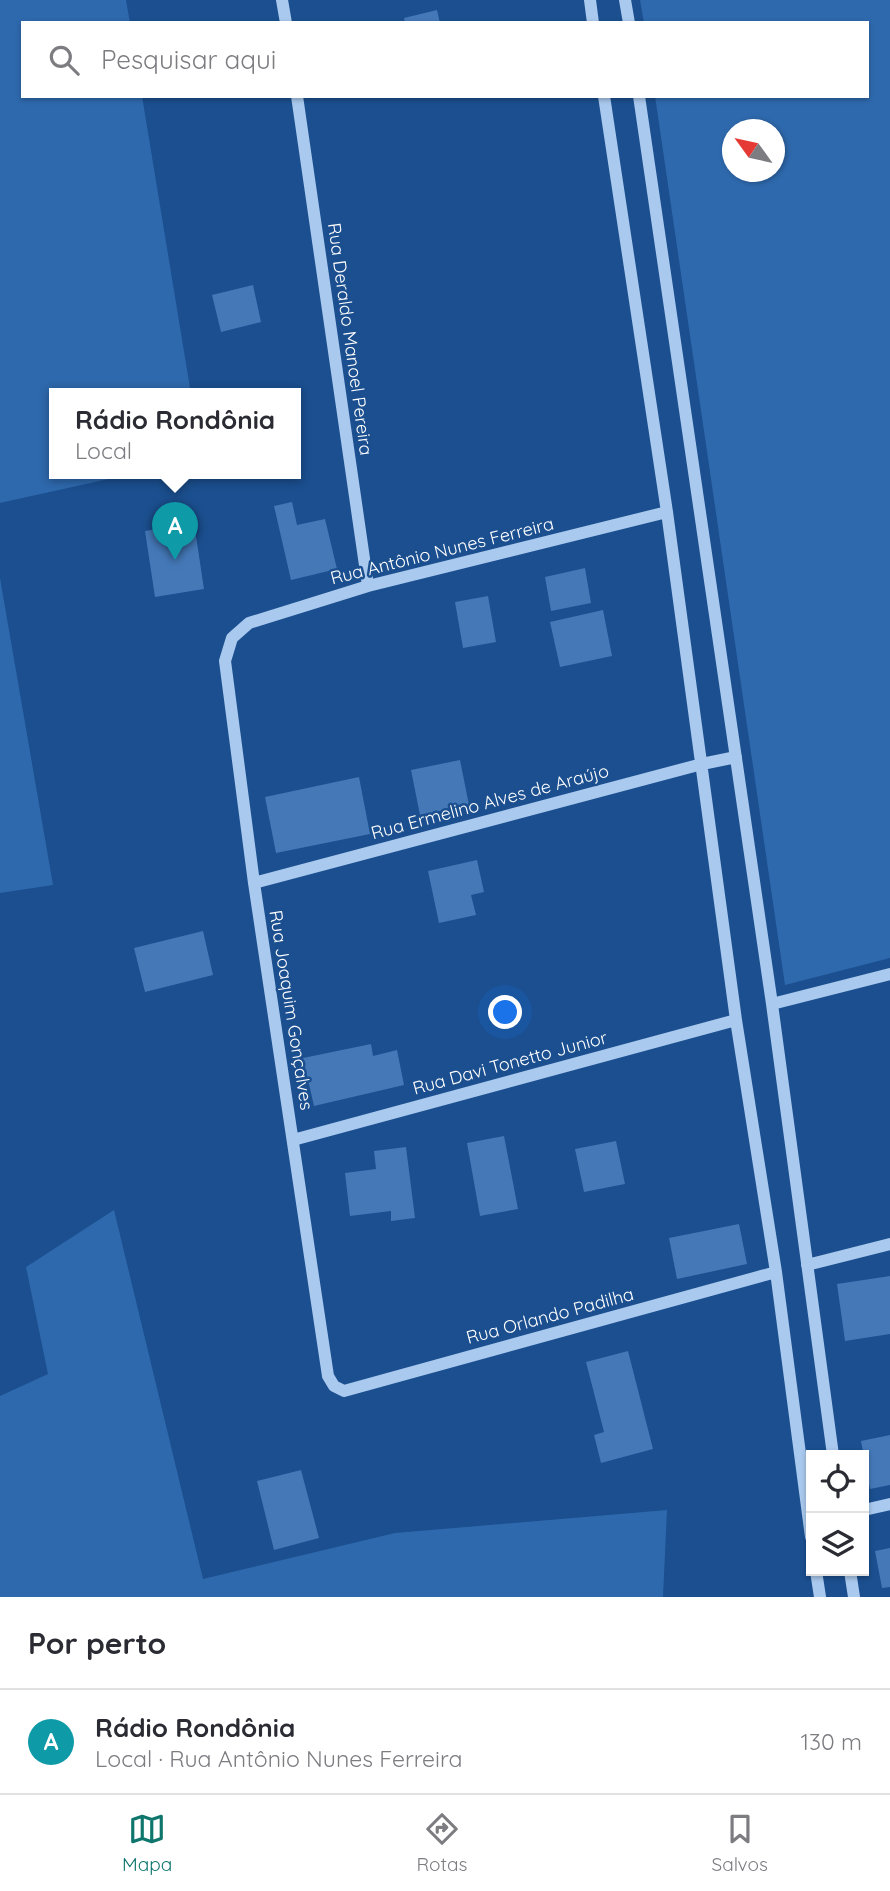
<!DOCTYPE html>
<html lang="pt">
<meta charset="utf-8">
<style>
:root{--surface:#fff;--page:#f7f7f7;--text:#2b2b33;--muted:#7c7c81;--line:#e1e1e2;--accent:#0f766e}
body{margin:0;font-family:Quicksand,sans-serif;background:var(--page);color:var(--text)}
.controls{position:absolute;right:21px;bottom:21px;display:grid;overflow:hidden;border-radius:0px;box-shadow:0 2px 5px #0004}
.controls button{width:63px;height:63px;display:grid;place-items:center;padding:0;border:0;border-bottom:2px solid var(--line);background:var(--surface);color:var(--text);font:35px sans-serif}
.compass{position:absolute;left:722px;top:119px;width:63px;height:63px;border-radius:50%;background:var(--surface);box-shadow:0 2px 5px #0004;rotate:303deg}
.you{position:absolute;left:506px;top:1013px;width:24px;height:24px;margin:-18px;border:5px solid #fff;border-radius:50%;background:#1a73e8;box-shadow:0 0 0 10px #1a73e833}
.badge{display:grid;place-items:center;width:46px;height:46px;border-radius:50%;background:var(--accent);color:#fff;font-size:23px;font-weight:700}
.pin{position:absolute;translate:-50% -58px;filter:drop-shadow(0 2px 4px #0008)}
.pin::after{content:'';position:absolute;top:37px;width:24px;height:21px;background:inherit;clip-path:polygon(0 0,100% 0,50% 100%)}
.popup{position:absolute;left:49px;top:388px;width:252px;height:91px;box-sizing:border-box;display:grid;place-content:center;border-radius:0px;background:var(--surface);filter:drop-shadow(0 2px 5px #0005);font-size:23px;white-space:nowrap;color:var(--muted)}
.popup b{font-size:26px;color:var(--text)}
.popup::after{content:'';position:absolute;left:50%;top:100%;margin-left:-14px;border:14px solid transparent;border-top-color:var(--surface)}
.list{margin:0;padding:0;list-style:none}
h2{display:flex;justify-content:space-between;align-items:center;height:91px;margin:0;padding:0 28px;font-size:30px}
h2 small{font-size:23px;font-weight:400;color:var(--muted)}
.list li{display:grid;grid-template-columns:46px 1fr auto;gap:21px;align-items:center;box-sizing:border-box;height:105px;padding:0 28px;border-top:2px solid var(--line)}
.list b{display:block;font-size:26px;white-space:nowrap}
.list p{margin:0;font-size:23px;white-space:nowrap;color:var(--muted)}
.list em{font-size:23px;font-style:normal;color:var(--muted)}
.icon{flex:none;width:38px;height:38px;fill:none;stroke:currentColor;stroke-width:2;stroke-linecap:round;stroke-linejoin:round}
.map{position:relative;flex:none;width:890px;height:1597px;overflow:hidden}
.search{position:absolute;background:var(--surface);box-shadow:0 2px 5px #0004;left:21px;right:21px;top:21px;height:77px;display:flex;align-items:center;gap:18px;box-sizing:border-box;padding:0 24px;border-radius:0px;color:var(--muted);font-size:26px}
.sheet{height:196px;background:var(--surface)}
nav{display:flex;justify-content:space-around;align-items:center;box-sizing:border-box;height:98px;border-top:2px solid var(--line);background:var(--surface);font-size:19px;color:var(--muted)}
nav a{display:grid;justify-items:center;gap:4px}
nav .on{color:var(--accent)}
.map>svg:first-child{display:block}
</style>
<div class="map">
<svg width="890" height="1597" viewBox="0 0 890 1597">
<rect width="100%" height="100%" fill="#1b4f8f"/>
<path fill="#2e69ad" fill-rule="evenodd" d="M 0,0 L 126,0 L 130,23 L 23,23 L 23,96 L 142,96 L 191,394 L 54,394 L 54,474 L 131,474 L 0,503 Z
M 640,0 L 890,0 L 890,958 L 785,985 L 655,96 L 867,96 L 867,23 L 644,23 ZM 732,130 L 774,130 L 774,172 L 732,172 Z
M 0,578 L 53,885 L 0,893 Z
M 114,1210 L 203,1579 L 395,1533 L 667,1510 L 663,1597 L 0,1597 L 0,1396 L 48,1374 L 26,1267 Z"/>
<path fill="#4478b7" d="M 437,10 L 440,23 L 405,23 L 404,18 Z
M 253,285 L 261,322 L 221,332 L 212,295 Z
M 292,502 L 297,525 L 325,519 L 337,569 L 291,580 L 274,506 Z
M 194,523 L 204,589 L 155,597 L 145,531 Z
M 585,568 L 591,603 L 551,611 L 545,577 Z
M 488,596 L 496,642 L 463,648 L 455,602 Z
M 603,610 L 612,656 L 560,667 L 550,622 Z
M 460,760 L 469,805 L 420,815 L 411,770 Z
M 359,777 L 370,834 L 276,853 L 265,797 Z
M 477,860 L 484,892 L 471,895 L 476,915 L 439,923 L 428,871 Z
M 203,931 L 213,975 L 145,992 L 134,948 Z
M 371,1044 L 373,1056 L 397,1050 L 404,1085 L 314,1106 L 303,1058 Z
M 504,1136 L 518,1209 L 480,1216 L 467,1143 Z
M 616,1141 L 625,1184 L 584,1192 L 575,1149 Z
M 406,1147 L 415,1218 L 391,1221 L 391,1211 L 350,1216 L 345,1173 L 376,1169 L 374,1151 Z
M 739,1224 L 747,1264 L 677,1279 L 669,1238 Z
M 890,1276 L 890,1334 L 845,1341 L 837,1284 Z
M 628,1351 L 653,1449 L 601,1463 L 594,1435 L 604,1432 L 586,1362 Z
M 890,1435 L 890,1485 L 870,1489 L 861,1441 Z
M 301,1470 L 319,1538 L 274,1550 L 257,1481 Z
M 890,1548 L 890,1587 L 882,1588 L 875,1551 Z"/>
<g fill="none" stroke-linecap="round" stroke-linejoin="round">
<path stroke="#a9c9ee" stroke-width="12" d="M 282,0 L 286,23
M 590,0 L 593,23
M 625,0 L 629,23
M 297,96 L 368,586
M 604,96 L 667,512 L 736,1020 L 776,1272 L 811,1537
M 639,96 L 772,1004 L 833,1455
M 667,512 L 368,586 L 249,623 L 232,638 L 225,661 L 254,883 L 328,1376 L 334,1386 L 344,1391 L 776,1272
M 254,883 L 702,764 L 736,757
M 772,1004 L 890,974
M 293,1140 L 736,1020
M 807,1265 L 890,1244
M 864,1510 L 890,1504
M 816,1571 L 820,1597
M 850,1571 L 854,1597"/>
</g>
<g text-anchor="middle" stroke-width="5" stroke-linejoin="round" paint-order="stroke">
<g font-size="18" fill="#fff" stroke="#1b4f8f">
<text transform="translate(350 339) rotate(82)" y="6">Rua Deraldo Manoel Pereira</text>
<text transform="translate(442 551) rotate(-14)" y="6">Rua Antônio Nunes Ferreira</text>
<text transform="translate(490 802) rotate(-15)" y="6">Rua Ermelino Alves de Araújo</text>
<text transform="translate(291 1010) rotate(81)" y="6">Rua Joaquim Gonçalves</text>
<text transform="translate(510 1063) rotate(-15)" y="6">Rua Davi Tonetto Junior</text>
<text transform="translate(550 1316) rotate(-15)" y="6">Rua Orlando Padilha</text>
</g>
</g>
</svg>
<div class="controls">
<button><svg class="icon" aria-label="locate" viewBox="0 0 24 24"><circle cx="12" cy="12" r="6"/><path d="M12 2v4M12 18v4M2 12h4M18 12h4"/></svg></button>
<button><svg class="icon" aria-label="layers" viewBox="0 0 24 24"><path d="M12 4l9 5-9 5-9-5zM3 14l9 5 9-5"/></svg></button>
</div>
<svg class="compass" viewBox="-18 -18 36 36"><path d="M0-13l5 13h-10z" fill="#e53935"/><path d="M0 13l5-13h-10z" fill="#7c7c81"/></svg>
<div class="you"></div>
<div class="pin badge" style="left:175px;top:560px;background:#0f9aa8">A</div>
<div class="popup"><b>Rádio Rondônia</b>Local</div>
<div class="search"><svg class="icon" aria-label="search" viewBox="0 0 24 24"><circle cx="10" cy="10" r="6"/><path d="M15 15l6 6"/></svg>Pesquisar aqui</div>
</div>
<section class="sheet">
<h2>Por perto<small></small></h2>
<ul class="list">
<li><span class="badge" style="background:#0f9aa8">A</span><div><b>Rádio Rondônia</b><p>Local · Rua Antônio Nunes Ferreira</p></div><em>130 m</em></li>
</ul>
</section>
<nav>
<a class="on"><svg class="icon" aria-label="map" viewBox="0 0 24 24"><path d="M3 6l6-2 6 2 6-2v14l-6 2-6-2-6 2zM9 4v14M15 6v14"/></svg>Mapa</a>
<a><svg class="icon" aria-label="directions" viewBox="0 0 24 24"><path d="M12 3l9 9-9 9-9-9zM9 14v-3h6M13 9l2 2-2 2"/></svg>Rotas</a>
<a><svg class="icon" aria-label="saved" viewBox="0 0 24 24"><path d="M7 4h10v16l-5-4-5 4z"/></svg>Salvos</a>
</nav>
